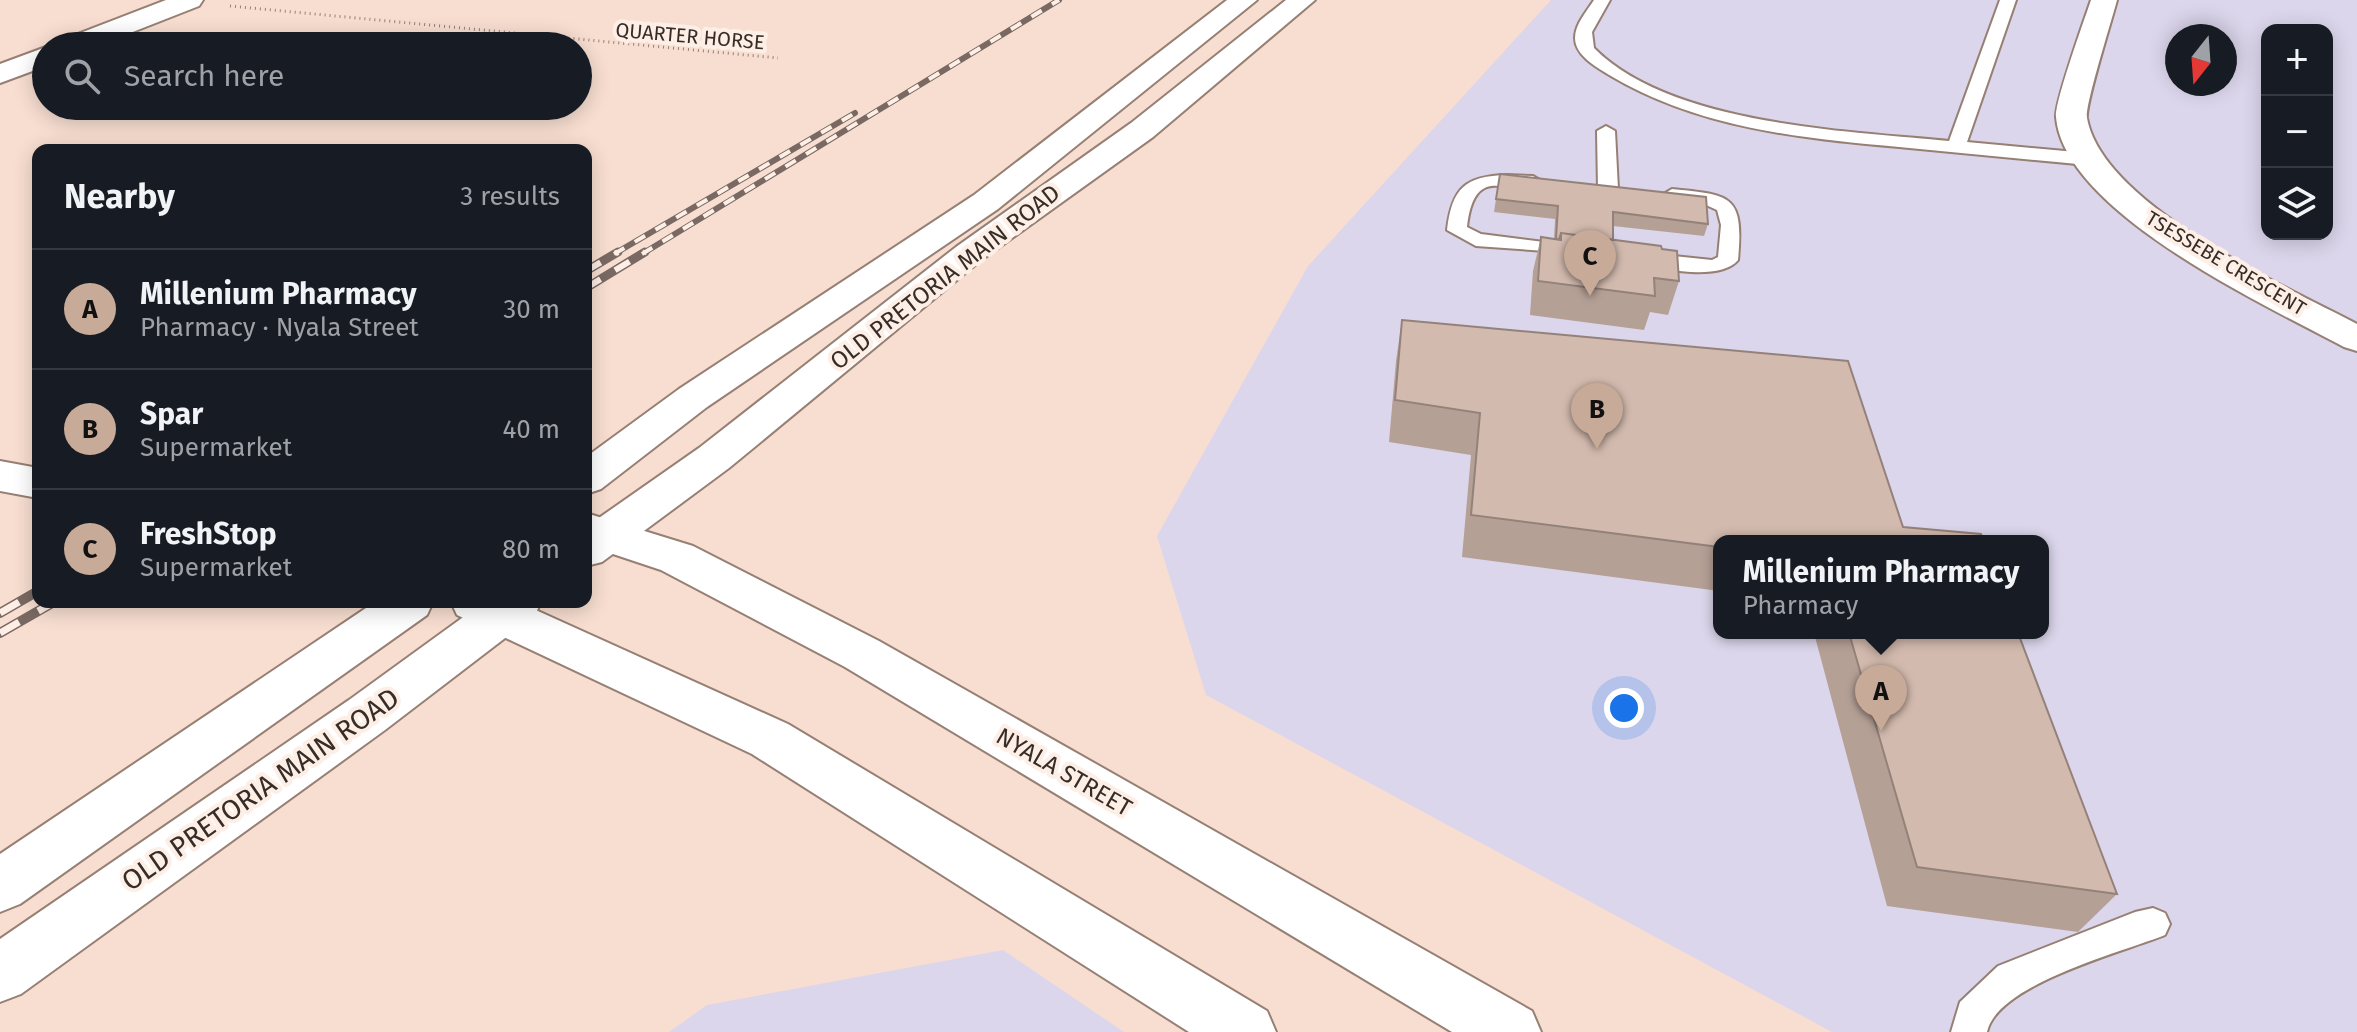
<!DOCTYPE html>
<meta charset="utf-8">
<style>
:root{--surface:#171b24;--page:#20242c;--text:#f1f3f6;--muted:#9ea1a6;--line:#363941;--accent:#c8aa98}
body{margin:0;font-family:"Fira Sans",sans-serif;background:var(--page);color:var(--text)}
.controls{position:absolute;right:24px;top:24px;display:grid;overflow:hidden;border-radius:16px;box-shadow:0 4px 20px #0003}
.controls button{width:72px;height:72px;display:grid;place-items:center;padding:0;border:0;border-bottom:2px solid var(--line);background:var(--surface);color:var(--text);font:40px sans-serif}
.compass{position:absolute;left:2165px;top:24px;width:72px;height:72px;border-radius:50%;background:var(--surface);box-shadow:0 4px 20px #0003;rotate:197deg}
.you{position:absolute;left:1624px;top:708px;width:28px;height:28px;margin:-20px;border:6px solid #fff;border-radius:50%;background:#1a73e8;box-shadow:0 0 0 12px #1a73e833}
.badge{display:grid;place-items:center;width:52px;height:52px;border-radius:50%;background:var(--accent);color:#111;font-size:26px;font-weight:700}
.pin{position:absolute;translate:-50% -66px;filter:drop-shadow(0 2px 4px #0008)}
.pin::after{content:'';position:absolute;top:42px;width:28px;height:24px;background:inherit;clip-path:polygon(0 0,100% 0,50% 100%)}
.popup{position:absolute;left:1713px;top:535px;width:336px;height:104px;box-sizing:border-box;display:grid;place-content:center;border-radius:16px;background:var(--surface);filter:drop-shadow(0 2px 6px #0005);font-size:26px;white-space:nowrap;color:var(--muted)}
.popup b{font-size:30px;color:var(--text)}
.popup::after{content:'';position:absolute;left:50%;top:100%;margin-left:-16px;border:16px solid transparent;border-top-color:var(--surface)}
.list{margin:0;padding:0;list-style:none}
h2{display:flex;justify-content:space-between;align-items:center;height:104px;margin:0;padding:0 32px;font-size:34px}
h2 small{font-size:26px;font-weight:400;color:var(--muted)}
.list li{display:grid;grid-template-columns:52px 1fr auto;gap:24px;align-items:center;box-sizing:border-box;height:120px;padding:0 32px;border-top:2px solid var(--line)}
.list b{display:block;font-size:30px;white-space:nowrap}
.list p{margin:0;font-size:26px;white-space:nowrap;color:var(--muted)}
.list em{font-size:26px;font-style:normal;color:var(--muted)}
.icon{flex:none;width:44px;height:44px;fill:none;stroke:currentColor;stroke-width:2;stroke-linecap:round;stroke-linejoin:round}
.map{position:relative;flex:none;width:2357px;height:1032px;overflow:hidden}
.search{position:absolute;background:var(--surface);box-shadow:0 4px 20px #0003;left:32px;top:32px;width:560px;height:88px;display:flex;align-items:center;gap:20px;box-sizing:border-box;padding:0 28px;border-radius:44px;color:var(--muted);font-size:30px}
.panel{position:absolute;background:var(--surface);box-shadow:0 4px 20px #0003;left:32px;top:144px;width:560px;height:464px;border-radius:16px}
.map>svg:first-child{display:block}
</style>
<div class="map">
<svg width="2357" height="1032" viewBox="0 0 2357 1032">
<rect width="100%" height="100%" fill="#f8ded1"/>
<path fill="#dcd6ec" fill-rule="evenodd" d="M 1551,0 L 2357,0 L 2357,1032 L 1832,1032 L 1206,695 L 1157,536 L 1308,266 ZM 2267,30 L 2327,30 L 2327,234 L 2267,234 ZM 2177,36 L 2225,36 L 2225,84 L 2177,84 ZM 1719,541 L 2043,541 L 2043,633 L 1719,633 Z
M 1003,950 L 1124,1032 L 669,1032 L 707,1005 Z"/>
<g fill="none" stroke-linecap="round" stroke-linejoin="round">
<g stroke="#967f73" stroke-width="4">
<path id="lane" d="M 1594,0 L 1610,0 L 1592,32 L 1594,48 C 1670,125 1847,131 1949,141 L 2000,0 L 2016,0 L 1967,142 L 2087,153 L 2096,159 L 2087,165 C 2024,159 1961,153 1899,147 C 1799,138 1699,128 1611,76 C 1598,68 1575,56 1575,38 C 1575,24 1587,11 1594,0 Z
M 1606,126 L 1615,131 L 1618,189 L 1608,195 L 1598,189 L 1597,131 Z
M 1507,175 L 1533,176 L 1543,182 C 1519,206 1475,153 1467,227 L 1481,234 L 1560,244 L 1563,248 L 1560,252 L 1476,246 L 1447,230 C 1452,188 1465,176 1507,175 Z
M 1672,189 C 1732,195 1744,195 1738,260 C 1721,281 1663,270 1638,263 L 1635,259 L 1645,253 L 1712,260 L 1718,257 L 1721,225 L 1717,210 L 1706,205 L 1665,199 L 1662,195 Z
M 2153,908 L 2165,913 L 2170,924 L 2165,935 C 2123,952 1997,984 1987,1032 L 1951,1032 L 1960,1002 L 1998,966 L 2135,912 Z"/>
</g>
<g stroke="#967f73" stroke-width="4">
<path id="street" d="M 166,0 L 203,0 L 199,6 L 97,46 L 58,46 L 62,40 Z
M 2091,0 L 2117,0 C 2112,20 2085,104 2087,118 C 2102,204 2284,286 2357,324 L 2357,351 L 2344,347 C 2267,306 2064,212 2056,117 C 2055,101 2084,21 2091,0 Z
M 46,47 L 46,66 L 0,83 L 0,64 Z
M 0,461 L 38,468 L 38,498 L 0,491 Z
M 586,513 L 693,546 L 879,641 L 1532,1011 L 1541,1032 L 1452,1032 L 845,667 L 661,570 L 586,545 Z
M 451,602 L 518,602 L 788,724 L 1267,1011 L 1276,1032 L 1189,1032 L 752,754 L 457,615 Z"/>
</g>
<g stroke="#967f73" stroke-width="4">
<path id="secondary" d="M 1227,0 L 1257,0 L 998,209 L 707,407 L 601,489 L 586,494 L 586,457 L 679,389 L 974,195 Z
M 1286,0 L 1315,0 L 1153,137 L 980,261 L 729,468 L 602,562 L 586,566 L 586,527 L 699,448 L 956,247 L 1131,123 Z
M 375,602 L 433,602 L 427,615 L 20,904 L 0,912 L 0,854 Z
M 484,602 L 541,602 L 535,615 L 385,730 L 21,994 L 0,1002 L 0,939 L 349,700 Z"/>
</g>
<path stroke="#928178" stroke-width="3" stroke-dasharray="1 4" stroke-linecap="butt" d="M 230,6 L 778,58"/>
<use href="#lane" fill="#fff" fill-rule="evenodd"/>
<use href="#street" fill="#fff" fill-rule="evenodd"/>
<use href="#secondary" fill="#fff" fill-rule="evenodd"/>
<g stroke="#796962" stroke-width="6">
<path id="rail-far2" d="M 614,254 L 855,113
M 642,254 L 1059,0"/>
</g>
<g stroke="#796962" stroke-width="9">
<path id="rail-far1" d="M 586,271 L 618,252
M 586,288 L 645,252"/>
</g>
<g stroke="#796962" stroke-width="10">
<path id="rail" d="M 0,613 L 38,591
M 0,633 L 54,602"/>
</g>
<use href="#rail-far2" stroke="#fdeee6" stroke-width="4" stroke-dasharray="12" stroke-linecap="butt"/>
<use href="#rail-far1" stroke="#fdeee6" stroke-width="6" stroke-dasharray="17" stroke-linecap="butt"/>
<use href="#rail" stroke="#fdeee6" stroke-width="7" stroke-dasharray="22" stroke-linecap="butt"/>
</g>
<path fill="#b5a096" d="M 1500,174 L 1708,224 L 1704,236 L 1613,226 L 1613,240 L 1662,249 L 1679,281 L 1668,315 L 1650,312 L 1644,330 L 1530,315 L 1533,271 L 1541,237 L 1554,239 L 1555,219 L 1494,212 Z
M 1402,320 L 1719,541 L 1719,591 L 1462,557 L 1471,455 L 1389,442 L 1396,361 Z
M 1814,633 L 2018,633 L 2117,894 L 2078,932 L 1887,906 Z"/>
<path fill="#d3baae" stroke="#94827a" stroke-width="2" d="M 1500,174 L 1706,197 L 1708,224 L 1613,212 L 1613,240 L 1561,233 L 1559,239 L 1556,239 L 1558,206 L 1496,199 Z
M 1561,233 L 1661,246 L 1662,249 L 1677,251 L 1679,281 L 1654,278 L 1655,296 L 1538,281 L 1541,237 L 1561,240 Z
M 1402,320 L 1848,361 L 1903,527 L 1981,534 L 1984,541 L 1719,541 L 1719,547 L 1471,515 L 1480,413 L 1395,400 Z
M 1849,633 L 2018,633 L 2117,894 L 1917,867 Z"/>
<g text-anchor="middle" stroke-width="8" stroke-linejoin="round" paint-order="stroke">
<g font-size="20" fill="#372d28" stroke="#fdeee6">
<text transform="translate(690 36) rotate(5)" y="7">QUARTER HORSE</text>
<text transform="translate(2226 263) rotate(31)" y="7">TSESSEBE CRESCENT</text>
</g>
<g font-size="24" fill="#372d28" stroke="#fdeee6">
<text transform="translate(945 277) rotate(-38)" y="8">OLD PRETORIA MAIN ROAD</text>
<text transform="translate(1064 772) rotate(30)" y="8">NYALA STREET</text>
</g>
<g font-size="28" fill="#372d28" stroke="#fdeee6">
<text transform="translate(260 789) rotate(-35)" y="10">OLD PRETORIA MAIN ROAD</text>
</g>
</g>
</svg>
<div class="controls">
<button>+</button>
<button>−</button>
<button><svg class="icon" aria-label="layers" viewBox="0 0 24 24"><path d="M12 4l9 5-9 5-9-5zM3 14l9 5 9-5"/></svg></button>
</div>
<svg class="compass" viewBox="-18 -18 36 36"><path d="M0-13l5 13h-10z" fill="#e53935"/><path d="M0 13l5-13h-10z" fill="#9ea1a6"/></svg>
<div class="you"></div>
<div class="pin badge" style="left:1881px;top:731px">A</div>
<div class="popup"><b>Millenium Pharmacy</b>Pharmacy</div>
<div class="pin badge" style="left:1597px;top:449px">B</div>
<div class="pin badge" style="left:1590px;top:296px">C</div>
<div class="search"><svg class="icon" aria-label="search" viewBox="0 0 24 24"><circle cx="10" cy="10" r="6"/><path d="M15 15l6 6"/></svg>Search here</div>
<section class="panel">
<h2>Nearby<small>3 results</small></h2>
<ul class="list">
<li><span class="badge">A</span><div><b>Millenium Pharmacy</b><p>Pharmacy · Nyala Street</p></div><em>30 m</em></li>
<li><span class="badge">B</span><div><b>Spar</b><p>Supermarket</p></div><em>40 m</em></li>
<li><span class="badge">C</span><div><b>FreshStop</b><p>Supermarket</p></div><em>80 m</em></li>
</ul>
</section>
</div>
